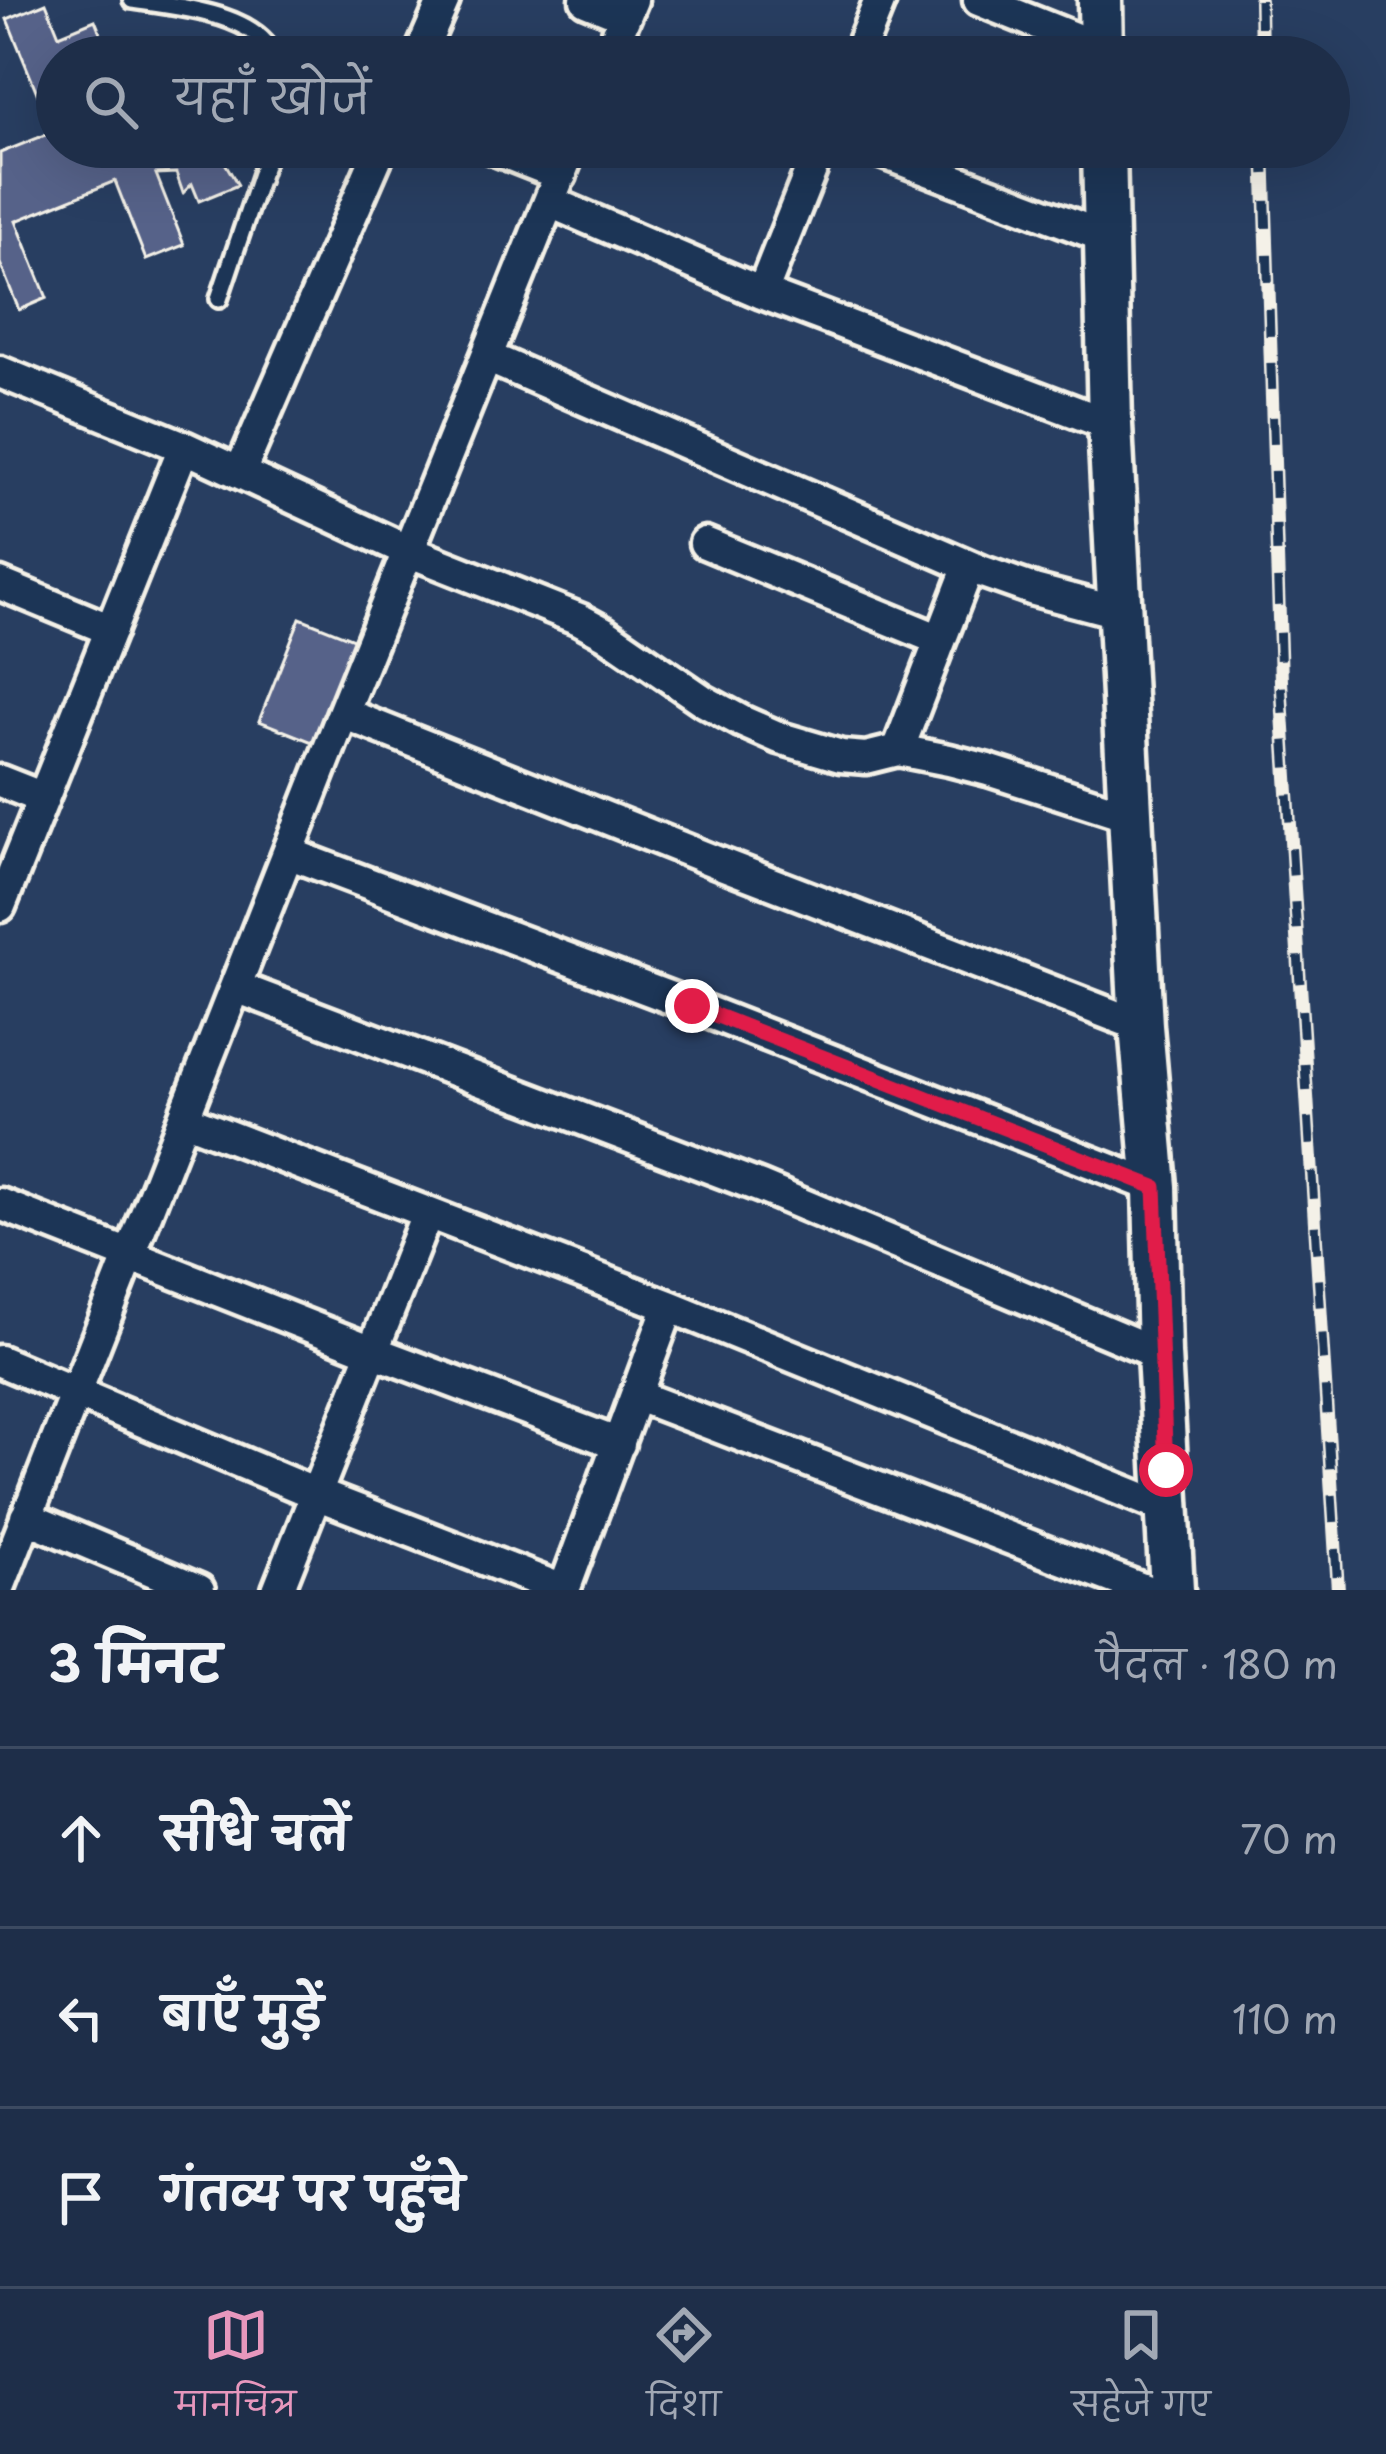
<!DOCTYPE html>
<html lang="hi">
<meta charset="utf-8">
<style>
:root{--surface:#1e2e49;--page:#263650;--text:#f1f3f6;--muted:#a1a8b4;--line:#3c4a61;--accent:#e797bd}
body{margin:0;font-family:"Playpen Sans","Playpen Sans Deva",sans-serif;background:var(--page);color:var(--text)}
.stop{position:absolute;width:36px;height:36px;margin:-27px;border:9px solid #e11d48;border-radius:50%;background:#fff}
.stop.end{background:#e11d48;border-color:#fff;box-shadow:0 3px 12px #0008}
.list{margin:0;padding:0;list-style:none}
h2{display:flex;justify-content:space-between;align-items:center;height:156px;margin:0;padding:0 48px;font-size:51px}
h2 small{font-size:39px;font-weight:400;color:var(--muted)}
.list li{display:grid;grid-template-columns:78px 1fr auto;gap:36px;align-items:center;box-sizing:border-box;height:180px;padding:0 48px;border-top:3px solid var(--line)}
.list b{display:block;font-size:45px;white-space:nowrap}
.list em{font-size:39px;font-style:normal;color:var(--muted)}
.icon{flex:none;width:66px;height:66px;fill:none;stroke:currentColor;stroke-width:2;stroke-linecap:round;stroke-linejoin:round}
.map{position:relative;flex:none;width:1386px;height:1590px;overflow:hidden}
.search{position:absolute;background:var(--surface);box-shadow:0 12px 48px #0002;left:36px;right:36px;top:36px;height:132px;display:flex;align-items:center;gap:30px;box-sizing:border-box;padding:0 42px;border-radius:66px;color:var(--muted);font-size:45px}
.sheet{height:696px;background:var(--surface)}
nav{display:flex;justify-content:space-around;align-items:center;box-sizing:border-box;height:168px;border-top:3px solid var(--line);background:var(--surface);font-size:33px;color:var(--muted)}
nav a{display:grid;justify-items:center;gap:6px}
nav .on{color:var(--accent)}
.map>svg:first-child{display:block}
</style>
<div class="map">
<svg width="1386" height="1590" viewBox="0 0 1386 1590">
<rect width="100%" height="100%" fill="#283e61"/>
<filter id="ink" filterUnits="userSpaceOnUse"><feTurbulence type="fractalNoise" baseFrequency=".00833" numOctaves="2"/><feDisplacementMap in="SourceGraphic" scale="24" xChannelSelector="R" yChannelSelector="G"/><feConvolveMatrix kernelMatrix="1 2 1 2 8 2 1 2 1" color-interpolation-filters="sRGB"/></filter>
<g filter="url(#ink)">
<path fill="#566289" stroke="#f4f1e8" stroke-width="3" d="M 46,3 L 59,35 L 95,20 L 110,57 L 57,57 L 57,147 L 219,147 L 218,151 L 238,185 L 199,201 L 192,184 L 183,193 L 176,173 L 156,174 L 184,245 L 146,260 L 115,181 L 16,221 L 47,298 L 19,310 L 0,263 L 0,153 L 53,132 L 7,19 Z
M 172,40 L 177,57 L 140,57 L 139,54 Z
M 300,618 L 361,642 L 320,745 L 259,721 Z"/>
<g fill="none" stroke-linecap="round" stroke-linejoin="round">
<g stroke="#f4f1e8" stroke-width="24">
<path id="lane" d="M 132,0 C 173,6 258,13 274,57
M 219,299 L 270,147"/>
</g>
<g stroke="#f4f1e8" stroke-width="39">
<path id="street" d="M 586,0 L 625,16
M 979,0 L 1101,49
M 419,57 L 444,0
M 608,57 L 632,0
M 857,57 L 880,0
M 490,147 L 561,175
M 868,147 L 1105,237
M 550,202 L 762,293 L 1110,425
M 762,293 L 820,147
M 487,357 L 983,572 L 1034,590 L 1121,613
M 0,372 L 184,447
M 240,472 L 381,147
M 705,543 L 940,640
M 0,584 L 111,630
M 343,713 L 719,863 L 1141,1026
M 898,750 L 969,566
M 0,781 L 43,798
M 288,853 L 692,1006 L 1155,1187
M 0,906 L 184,447 L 408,551 L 579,619 L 605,633 L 704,701 L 741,721 L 780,738 L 841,756 L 866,758 L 898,750 L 949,760 L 988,770 L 1131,816
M 236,987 L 761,1187 L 1159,1354
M 184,1119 L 669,1306 L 1168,1509
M 0,1204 L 372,1351 L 619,1444
M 0,1361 L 316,1494 L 563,1590
M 638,1396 L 1145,1590
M 26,1517 L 199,1590
M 0,1585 L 343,713 L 571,147
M 278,1590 L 427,1214
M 564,1590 L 669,1306"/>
</g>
<g stroke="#f4f1e8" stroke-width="51">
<path id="secondary" d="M 1100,0 L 1101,57
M 1104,147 L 1110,425 L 1141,1026 L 1155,1187 L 1159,1354 L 1172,1590"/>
</g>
<use href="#lane" stroke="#1d3557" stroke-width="15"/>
<use href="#street" stroke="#1d3557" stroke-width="30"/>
<use href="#secondary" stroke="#1d3557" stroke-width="42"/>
<g stroke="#f4f1e8" stroke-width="14">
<path id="rail" d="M 1260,0 L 1261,57
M 1264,147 L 1281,681 L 1338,1590"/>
</g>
<use href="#rail" stroke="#1d3557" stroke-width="9" stroke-dasharray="27" stroke-linecap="butt"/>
</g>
</g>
<g fill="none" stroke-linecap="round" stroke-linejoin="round" filter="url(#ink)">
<path stroke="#e11d48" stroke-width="15" d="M 692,1006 L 1155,1187 L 1166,1470"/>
</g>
</svg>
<div class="stop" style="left:1166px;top:1470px"></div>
<div class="stop end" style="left:692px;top:1006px"></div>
<div class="search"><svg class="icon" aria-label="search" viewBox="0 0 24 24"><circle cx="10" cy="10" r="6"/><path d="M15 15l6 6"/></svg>यहाँ खोजें</div>
</div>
<section class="sheet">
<h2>3 मिनट<small>पैदल · 180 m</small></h2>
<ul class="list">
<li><svg class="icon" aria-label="ahead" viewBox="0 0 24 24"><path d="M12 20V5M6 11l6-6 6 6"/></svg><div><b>सीधे चलें</b></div><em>70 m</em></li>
<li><svg class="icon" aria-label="left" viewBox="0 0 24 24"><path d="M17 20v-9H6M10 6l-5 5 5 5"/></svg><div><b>बाएँ मुड़ें</b></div><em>110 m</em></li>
<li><svg class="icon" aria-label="arrive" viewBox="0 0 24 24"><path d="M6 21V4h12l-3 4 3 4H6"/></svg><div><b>गंतव्य पर पहुँचे</b></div></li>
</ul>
</section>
<nav>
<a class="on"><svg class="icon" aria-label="map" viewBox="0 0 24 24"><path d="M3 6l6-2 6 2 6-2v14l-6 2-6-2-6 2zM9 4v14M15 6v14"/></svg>मानचित्र</a>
<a><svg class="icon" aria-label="directions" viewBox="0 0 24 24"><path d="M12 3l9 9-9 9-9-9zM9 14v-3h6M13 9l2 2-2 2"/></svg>दिशा</a>
<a><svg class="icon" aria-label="saved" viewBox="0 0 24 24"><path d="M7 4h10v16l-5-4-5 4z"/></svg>सहेजे गए</a>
</nav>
